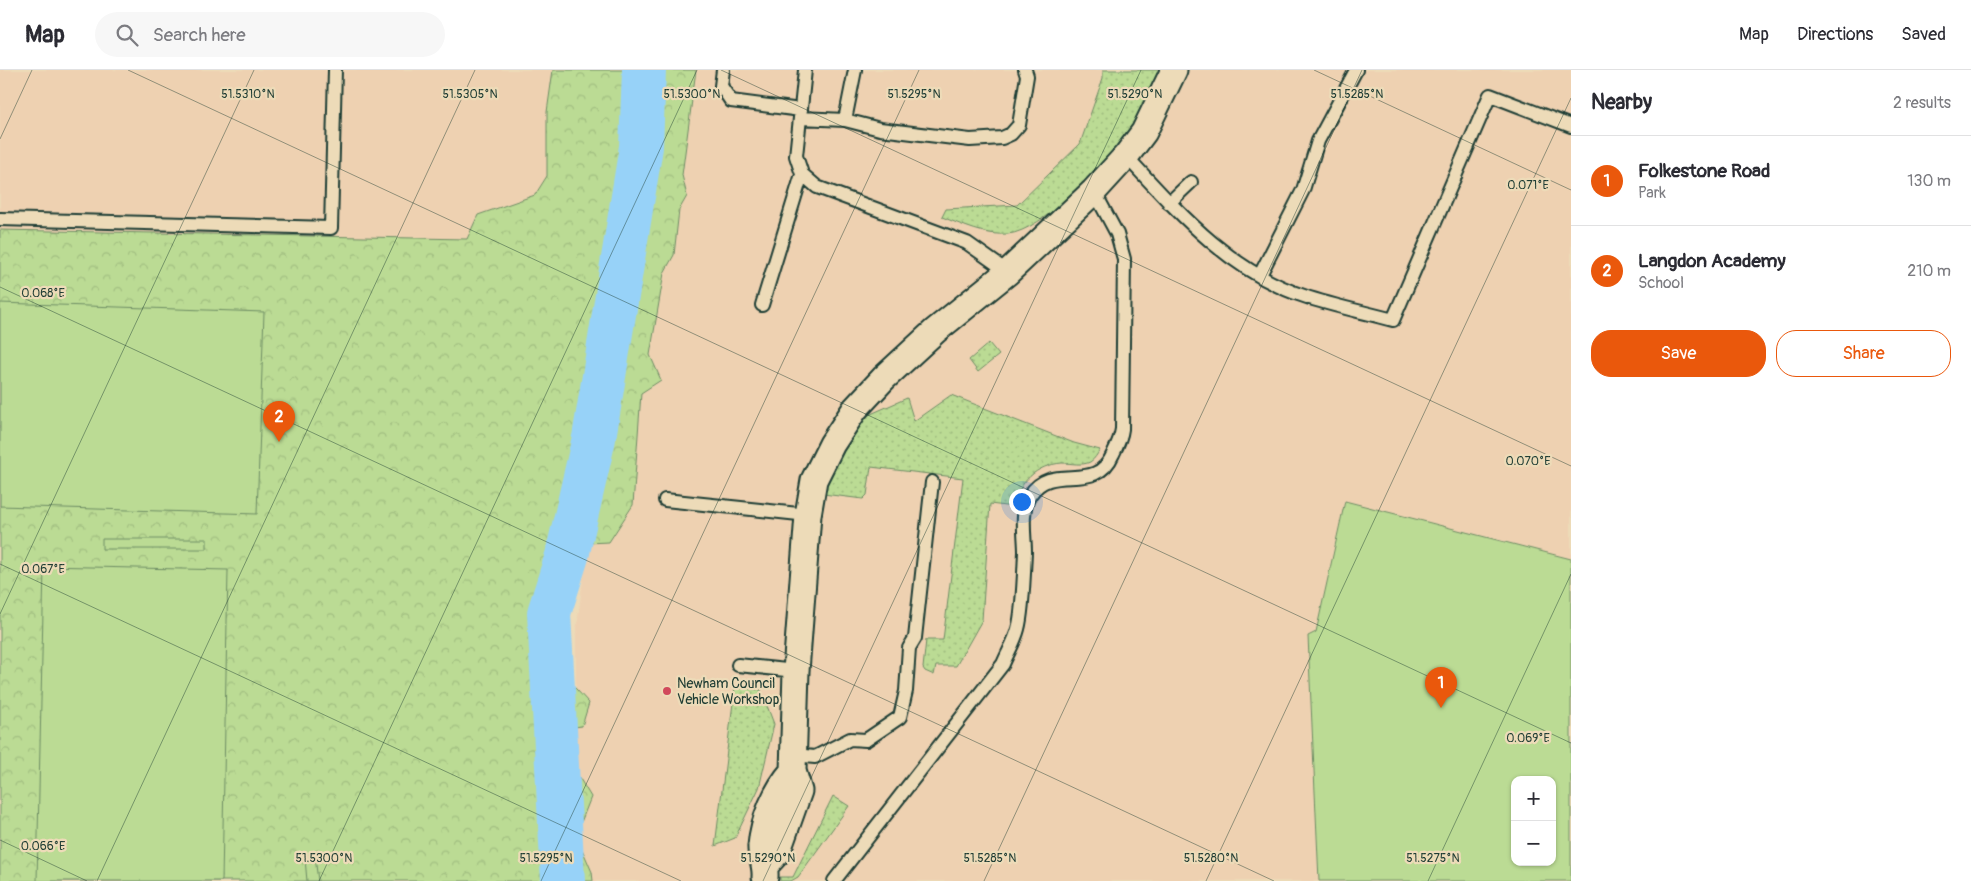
<!DOCTYPE html>
<meta charset="utf-8">
<style>
:root{--surface:#fff;--page:#f7f7f7;--text:#2b2b33;--muted:#7c7c81;--line:#e1e1e2;--accent:#ea580c}
body{margin:0;font-family:Pangolin,sans-serif;background:var(--page);color:var(--text)}
.controls{position:absolute;right:15px;bottom:15px;display:grid;overflow:hidden;border-radius:10px;box-shadow:0 1px 4px #0004}
.controls button{width:45px;height:45px;display:grid;place-items:center;padding:0;border:0;border-bottom:1px solid var(--line);background:var(--surface);color:var(--text);font:25px sans-serif}
.you{position:absolute;left:1021px;top:431px;width:18px;height:18px;margin:-12px;border:4px solid #fff;border-radius:50%;background:#1a73e8;box-shadow:0 0 0 8px #1a73e833}
.badge{display:grid;place-items:center;width:32px;height:32px;border-radius:50%;background:var(--accent);color:#fff;font-size:16px;font-weight:700}
.pin{position:absolute;translate:-50% -41px;filter:drop-shadow(0 1px 2px #0008)}
.pin::after{content:'';position:absolute;top:26px;width:18px;height:15px;background:inherit;clip-path:polygon(0 0,100% 0,50% 100%)}
.list{margin:0;padding:0;list-style:none}
h2{display:flex;justify-content:space-between;align-items:center;height:65px;margin:0;padding:0 20px;font-size:21px}
h2 small{font-size:16px;font-weight:400;color:var(--muted)}
.list li{display:grid;grid-template-columns:32px 1fr auto;gap:15px;align-items:center;box-sizing:border-box;height:90px;padding:0 20px;border-top:1px solid var(--line)}
.list b{display:block;font-size:19px;white-space:nowrap}
.list p{margin:0;font-size:16px;white-space:nowrap;color:var(--muted)}
.list em{font-size:16px;font-style:normal;color:var(--muted)}
.actions{display:flex;gap:10px;padding:15px 20px}
.actions a{flex:1;padding:11px 0;border:1px solid var(--accent);border-radius:20px;text-align:center;font-size:18px;color:var(--accent)}
.actions .main{background:var(--accent);color:#fff}
.icon{flex:none;width:28px;height:28px;fill:none;stroke:currentColor;stroke-width:2;stroke-linecap:round;stroke-linejoin:round}
.map{position:relative;flex:none;width:1571px;height:811px;overflow:hidden}
header{display:flex;align-items:center;gap:30px;box-sizing:border-box;height:70px;padding:0 25px;background:var(--surface);border-bottom:1px solid var(--line)}
header strong{font-size:24px}
nav{display:flex;gap:28px;margin-inline-start:auto;font-size:18px}
.search{width:350px;height:45px;background:var(--page);display:flex;align-items:center;gap:12px;box-sizing:border-box;padding:0 18px;border-radius:28px;color:var(--muted);font-size:19px}
main{display:flex}
aside{flex:1;background:var(--surface)}
.map>svg:first-child{display:block}
</style>
<header>
<strong>Map</strong>
<div class="search"><svg class="icon" aria-label="search" viewBox="0 0 24 24"><circle cx="10" cy="10" r="6"/><path d="M15 15l6 6"/></svg>Search here</div>
<nav><a>Map</a><a>Directions</a><a>Saved</a></nav>
</header>
<main>
<div class="map">
<svg width="1571" height="811" viewBox="0 0 1571 811">
<defs>
<pattern id="grass-dots" width="8" height="8" patternUnits="userSpaceOnUse" patternTransform="scale(1.25)"><rect width="8" height="8" fill="#bbdb94"/><path d="M2 2h.1M6 6h.1" fill="none" stroke="#a0bd80" stroke-width="1.8" stroke-linecap="round"/></pattern>
<pattern id="forest-crowns" width="20" height="18" patternUnits="userSpaceOnUse" patternTransform="scale(1.25)"><rect width="20" height="18" fill="#bbdb94"/><path d="M2 6a3 3 0 1 1 6 0M12 15a3 3 0 1 1 6 0" fill="none" stroke="#a0bd80"/></pattern>
</defs>
<rect width="100%" height="100%" fill="#eddbb8"/>
<filter id="ink" filterUnits="userSpaceOnUse"><feTurbulence type="fractalNoise" baseFrequency=".02" numOctaves="2"/><feDisplacementMap in="SourceGraphic" scale="10" xChannelSelector="R" yChannelSelector="G"/><feConvolveMatrix kernelMatrix="1 2 1 2 8 2 1 2 1" color-interpolation-filters="sRGB"/></filter>
<g filter="url(#ink)">
<path fill="#eed1b1" d="M 0,0 L 594,0 L 579,103 L 0,811 Z
M 647,0 L 1571,0 L 1571,489 L 1345,431 L 1316,562 L 1308,566 L 1319,811 L 576,811 L 576,564 Z"/>
<path fill="url(#grass-dots)" stroke="#6d8c64" d="M 1103,0 L 1159,0 C 1149,23 1139,47 1124,68 C 1104,96 1042,161 1008,164 C 985,166 963,155 942,147 L 946,139 L 1017,135 L 1080,74 L 1103,8 Z
M 989,273 L 999,285 L 978,302 L 969,290 Z
M 951,325 L 1074,373 L 1100,380 C 1097,384 1095,389 1090,392 C 1082,396 1071,393 1062,393 C 1036,395 1019,412 1013,437 L 990,434 L 982,550 L 956,596 L 936,596 L 934,605 L 925,601 L 923,598 L 926,570 L 943,570 L 963,408 L 871,397 L 867,425 L 863,429 L 823,424 L 834,391 L 864,347 L 907,328 L 914,351 Z
M 735,617 L 761,620 L 774,654 L 759,718 L 735,768 L 715,776 Z
M 833,726 L 849,736 L 798,807 L 791,811 L 780,811 L 780,807 L 793,807 Z"/>
<path fill="url(#forest-crowns)" stroke="#6d8c64" d="M 553,0 L 696,0 L 682,105 L 687,126 L 679,140 L 674,185 L 664,203 L 650,285 L 661,310 L 641,323 L 633,435 L 609,472 L 587,473 L 568,523 L 564,606 L 589,633 L 582,656 L 567,658 L 571,694 L 591,727 L 576,765 L 592,802 L 593,811 L 0,811 L 0,160 L 467,169 L 478,145 L 535,125 L 547,106 L 547,42 Z"/>
<path fill="#bbdb94" stroke="#6d8c64" fill-rule="evenodd" d="M 0,233 L 264,242 L 257,444 L 0,436 Z
M 1345,431 L 1571,489 L 1571,811 L 1319,811 L 1308,566 L 1316,562 ZM 1515,710 L 1552,710 L 1552,792 L 1515,792 Z
M 102,469 L 207,469 L 207,479 L 102,479 Z
M 44,496 L 228,500 L 222,811 L 37,811 Z
M 315,787 L 318,811 L 307,811 L 305,789 Z"/>
<g fill="none" stroke-linecap="round" stroke-linejoin="round">
<path stroke="#97d2f8" stroke-width="44" d="M 563,811 L 549,543 L 567,486 L 594,368 L 641,77 L 644,0"/>
<g stroke="#1f3d34" stroke-width="16">
<path id="lane" d="M 723,0 L 721,16 L 731,31 L 801,40
M 805,0 L 796,86 L 802,104 L 817,117 L 967,173 L 1008,202
M 800,48 L 845,50 L 880,59 L 970,70 L 1002,68 L 1011,64 L 1019,55 L 1027,6 L 1025,0
M 845,50 L 855,0
M 1126,86 C 1178,142 1230,202 1304,226 C 1333,236 1364,242 1393,250 L 1490,25 L 1571,56
M 1169,133 L 1191,112
M 0,149 L 331,158 L 335,0
M 1260,205 L 1303,120 L 1318,71 L 1356,0
M 762,235 L 802,104
M 665,430 L 808,445
M 738,595 L 796,601
M 794,685 L 815,687 L 850,669 L 866,670 L 900,647 L 906,621 L 909,578 L 915,568 L 932,412
M 834,811 L 1003,594 C 1008,582 1015,571 1018,559 C 1023,542 1024,501 1025,482 C 1025,465 1020,441 1030,425 C 1052,390 1095,426 1113,384 C 1117,376 1121,368 1122,359 L 1124,189 L 1117,164 L 1094,121"/>
</g>
<g stroke="#1f3d34" stroke-width="29">
<path id="street" d="M 766,795 L 777,783 L 799,721 L 793,701 L 796,601 L 808,445 L 814,410 L 832,374 L 855,339 L 884,308 L 935,261 L 1008,202 L 1094,121 L 1126,86 L 1144,62 L 1174,0
M 765,807 C 766,794 760,785 761,776 C 763,750 776,720 793,701"/>
</g>
<use href="#lane" stroke="#eddbb8" stroke-width="12"/>
<use href="#street" stroke="#eddbb8" stroke-width="25"/>
</g>
</g>
<path fill="none" stroke="#1f3d34" stroke-width="1" stroke-opacity="0.45" d="M 128,0 L 1571,673M 721,0 L 1571,396M 1314,0 L 1571,120M 0,69 L 32,0M 0,217 L 1274,811M 0,494 L 681,811M 0,544 L 254,0M 0,770 L 87,811M 97,811 L 475,0M 319,811 L 697,0M 541,811 L 919,0M 763,811 L 1141,0M 984,811 L 1362,0M 1206,811 L 1571,28M 1428,811 L 1571,504"/>
<circle fill="#d1495b" stroke="#eddbb8" stroke-width="2" cx="667" cy="621" r="5"/>
<g text-anchor="middle" stroke-width="4.5" stroke-linejoin="round" paint-order="stroke">
<g font-size="14" fill="#1f3d34" stroke="#eddbb8" text-anchor="start">
<text x="677" y="618">Newham Council<tspan x="677" dy="16">Vehicle Workshop</tspan></text>
</g>
</g>
<g font-size="12" text-anchor="middle" fill="#1f3d34" stroke="#eddbb8" stroke-width="4.5" stroke-linejoin="round" paint-order="stroke">
<text x="248" y="28">51.5310°N</text>
<text x="470" y="28">51.5305°N</text>
<text x="692" y="28">51.5300°N</text>
<text x="914" y="28">51.5295°N</text>
<text x="1135" y="28">51.5290°N</text>
<text x="1357" y="28">51.5285°N</text>
<text x="1528" y="119">0.071°E</text>
<text x="43" y="227">0.068°E</text>
<text x="1528" y="395">0.070°E</text>
<text x="43" y="503">0.067°E</text>
<text x="1528" y="672">0.069°E</text>
<text x="43" y="780">0.066°E</text>
<text x="324" y="792">51.5300°N</text>
<text x="546" y="792">51.5295°N</text>
<text x="768" y="792">51.5290°N</text>
<text x="990" y="792">51.5285°N</text>
<text x="1211" y="792">51.5280°N</text>
<text x="1433" y="792">51.5275°N</text>
</g>
</svg>
<div class="controls">
<button>+</button>
<button>−</button>
</div>
<div class="you"></div>
<div class="pin badge" style="left:1441px;top:638px">1</div>
<div class="pin badge" style="left:279px;top:372px">2</div>
</div>
<aside>
<h2>Nearby<small>2 results</small></h2>
<ul class="list">
<li><span class="badge">1</span><div><b>Folkestone Road</b><p>Park</p></div><em>130 m</em></li>
<li><span class="badge">2</span><div><b>Langdon Academy</b><p>School</p></div><em>210 m</em></li>
</ul>
<div class="actions"><a class="main">Save</a><a>Share</a></div>
</aside>
</main>
